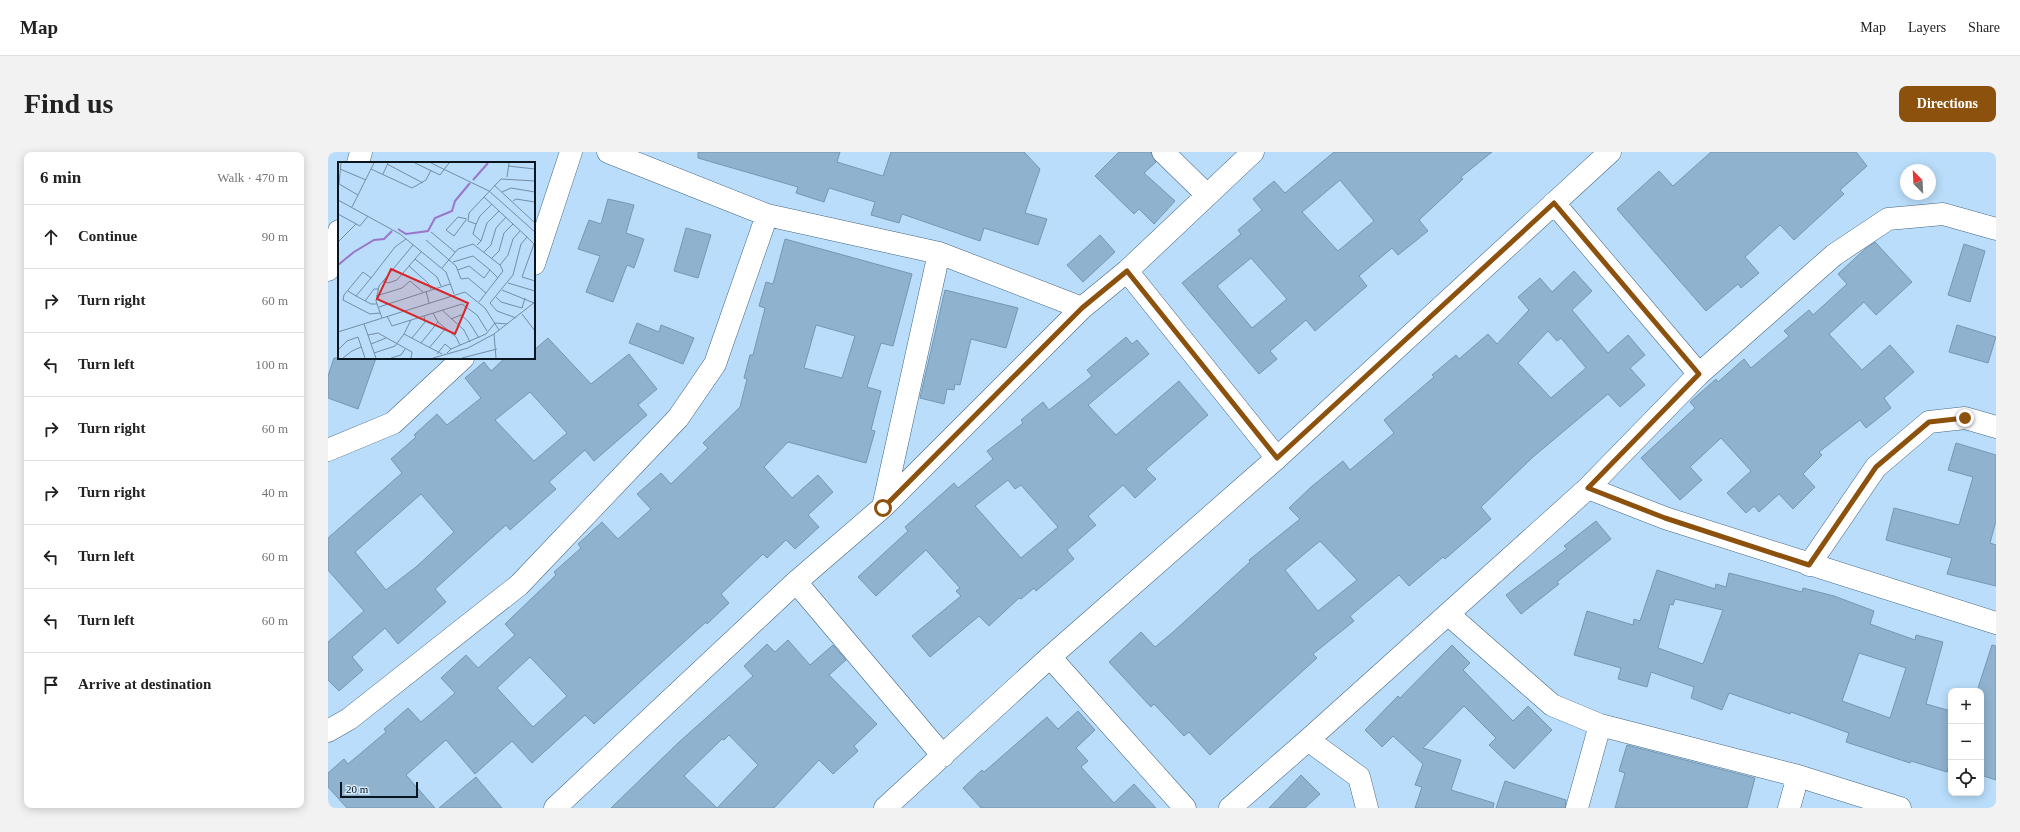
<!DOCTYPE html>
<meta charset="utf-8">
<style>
:root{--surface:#fff;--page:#f2f2f2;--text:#222;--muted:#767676;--line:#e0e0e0;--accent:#8c520d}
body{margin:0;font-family:Georgia,serif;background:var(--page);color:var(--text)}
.controls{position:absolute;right:12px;bottom:12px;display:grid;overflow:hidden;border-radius:8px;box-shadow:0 2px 10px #0003}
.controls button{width:36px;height:36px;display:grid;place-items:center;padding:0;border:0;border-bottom:1px solid var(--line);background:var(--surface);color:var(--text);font:20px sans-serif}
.compass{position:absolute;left:1572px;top:12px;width:36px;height:36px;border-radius:50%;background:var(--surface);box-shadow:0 2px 10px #0003;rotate:336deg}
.scale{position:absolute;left:12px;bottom:10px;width:78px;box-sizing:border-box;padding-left:4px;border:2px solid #091620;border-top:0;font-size:11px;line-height:14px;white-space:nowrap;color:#091620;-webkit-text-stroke:3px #d3e9fa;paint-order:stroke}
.stop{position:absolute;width:12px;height:12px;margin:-9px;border:3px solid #8c520d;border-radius:50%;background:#fff}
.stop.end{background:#8c520d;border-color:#fff;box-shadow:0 1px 4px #0008}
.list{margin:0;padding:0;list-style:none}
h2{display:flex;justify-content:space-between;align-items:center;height:52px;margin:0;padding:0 16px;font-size:17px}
h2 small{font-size:13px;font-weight:400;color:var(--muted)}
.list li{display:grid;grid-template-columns:26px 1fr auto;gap:12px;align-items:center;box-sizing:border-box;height:64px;padding:0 16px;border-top:1px solid var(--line)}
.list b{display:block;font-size:15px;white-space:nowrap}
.list em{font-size:13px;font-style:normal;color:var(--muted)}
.icon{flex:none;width:22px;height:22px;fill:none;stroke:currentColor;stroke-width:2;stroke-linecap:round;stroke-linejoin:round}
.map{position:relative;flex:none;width:1668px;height:656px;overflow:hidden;border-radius:8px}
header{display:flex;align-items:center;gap:24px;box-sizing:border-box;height:56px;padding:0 20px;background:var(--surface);border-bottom:1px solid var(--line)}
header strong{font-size:19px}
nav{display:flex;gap:22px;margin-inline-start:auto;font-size:14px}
.intro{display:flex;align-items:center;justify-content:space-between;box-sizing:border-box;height:96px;padding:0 24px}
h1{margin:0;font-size:28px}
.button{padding:10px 18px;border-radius:8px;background:var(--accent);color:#fff;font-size:14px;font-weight:700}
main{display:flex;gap:24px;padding:0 24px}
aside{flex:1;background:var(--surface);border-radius:8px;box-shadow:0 2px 10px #0003}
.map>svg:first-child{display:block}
</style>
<header>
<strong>Map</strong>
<nav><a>Map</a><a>Layers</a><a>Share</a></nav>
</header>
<div class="intro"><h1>Find us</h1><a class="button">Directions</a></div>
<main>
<aside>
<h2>6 min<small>Walk · 470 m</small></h2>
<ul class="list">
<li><svg class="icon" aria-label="ahead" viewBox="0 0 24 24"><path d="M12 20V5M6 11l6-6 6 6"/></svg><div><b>Continue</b></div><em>90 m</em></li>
<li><svg class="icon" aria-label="right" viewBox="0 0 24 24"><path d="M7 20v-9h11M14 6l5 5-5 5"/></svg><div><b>Turn right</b></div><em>60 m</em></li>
<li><svg class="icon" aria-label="left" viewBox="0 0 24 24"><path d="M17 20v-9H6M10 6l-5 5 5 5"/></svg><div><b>Turn left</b></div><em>100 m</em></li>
<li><svg class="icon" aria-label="right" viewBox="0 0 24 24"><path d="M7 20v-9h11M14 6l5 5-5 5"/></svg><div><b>Turn right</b></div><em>60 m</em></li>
<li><svg class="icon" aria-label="right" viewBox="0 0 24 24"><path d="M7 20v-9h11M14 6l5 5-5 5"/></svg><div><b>Turn right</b></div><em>40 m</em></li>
<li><svg class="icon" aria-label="left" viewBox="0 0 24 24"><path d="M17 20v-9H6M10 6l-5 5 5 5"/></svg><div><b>Turn left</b></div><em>60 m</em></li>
<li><svg class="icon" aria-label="left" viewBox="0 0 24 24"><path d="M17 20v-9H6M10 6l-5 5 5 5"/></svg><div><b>Turn left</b></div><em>60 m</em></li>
<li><svg class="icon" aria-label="arrive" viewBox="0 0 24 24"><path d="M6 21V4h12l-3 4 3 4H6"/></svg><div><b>Arrive at destination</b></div></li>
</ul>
</aside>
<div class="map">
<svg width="1668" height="656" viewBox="0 0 1668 656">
<rect width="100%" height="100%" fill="#b9ddfa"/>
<path fill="#8fb2ce" stroke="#7597b2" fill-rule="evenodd" d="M 370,0 L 512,0 L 509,10 L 555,24 L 563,0 L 696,0 L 712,17 L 697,61 L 719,67 L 710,93 L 656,76 L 652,89 L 574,62 L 571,71 L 543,63 L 547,50 L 501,36 L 496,50 L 468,41 L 470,35 L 370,6 Z
M 791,0 L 823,0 L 828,10 L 816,21 L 847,49 L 826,72 L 811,57 L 806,62 L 767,24 Z
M 1006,0 L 1164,0 L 1133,25 L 1135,27 L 1091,68 L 1100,79 L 1070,103 L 1064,96 L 1031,124 L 1039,134 L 987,179 L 978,168 L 942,199 L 949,207 L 931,222 L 854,131 L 913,82 L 910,78 L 934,58 L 925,47 L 946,29 L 957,41 ZM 1012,28 L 1046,69 L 1010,99 L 974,60 ZM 923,106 L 959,147 L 924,176 L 889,134 Z
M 1383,0 L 1528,0 L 1539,14 L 1512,38 L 1516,42 L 1466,88 L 1452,73 L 1417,105 L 1431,121 L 1413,136 L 1410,132 L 1378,159 L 1289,57 L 1331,19 L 1345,34 Z
M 280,47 L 306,53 L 298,81 L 316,87 L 306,116 L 299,113 L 285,150 L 258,140 L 272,104 L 250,97 L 261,68 L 273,72 Z
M 358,76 L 383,83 L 370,126 L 346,119 Z
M 772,83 L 787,100 L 755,130 L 739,113 Z
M 457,87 L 584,122 L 565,194 L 553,191 L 539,235 L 553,239 L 543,278 L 547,279 L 538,311 L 460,290 L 436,315 L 464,346 L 490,323 L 505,340 L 480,363 L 491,375 L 467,397 L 458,388 L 439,406 L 435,402 L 393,442 L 401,451 L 379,472 L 378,470 L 266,572 L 257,563 L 204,611 L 184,589 L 147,622 L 118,588 L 78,623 L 107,656 L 19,656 L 0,635 L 0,621 L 16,607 L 20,612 L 58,580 L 56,577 L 80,556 L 93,570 L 127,541 L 113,526 L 138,503 L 150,516 L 187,483 L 177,472 L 228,423 L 226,420 L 253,396 L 250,392 L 274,370 L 290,387 L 323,357 L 309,342 L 333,321 L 343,332 L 380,296 L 375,291 L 412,255 L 419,227 L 416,226 L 422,203 L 425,203 L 437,156 L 431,154 L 438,130 L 445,132 ZM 488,173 L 527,184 L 514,226 L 476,216 ZM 202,505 L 239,544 L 205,575 L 169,536 Z
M 1547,90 L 1584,130 L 1548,163 L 1536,150 L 1501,182 L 1534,218 L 1562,193 L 1586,220 L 1556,246 L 1563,256 L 1538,276 L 1532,268 L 1491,300 L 1494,303 L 1475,322 L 1487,335 L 1465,357 L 1451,342 L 1431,360 L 1426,354 L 1418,361 L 1399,341 L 1423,319 L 1393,286 L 1362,315 L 1374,328 L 1352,348 L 1313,306 L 1367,256 L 1362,250 L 1388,227 L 1390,230 L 1416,207 L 1423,216 L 1461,184 L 1456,179 L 1481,158 L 1485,163 L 1519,132 L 1510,122 L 1537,97 Z
M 1636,92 L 1657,99 L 1642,150 L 1620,143 Z
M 1246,119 L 1264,139 L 1244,158 L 1280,201 L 1300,183 L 1317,203 L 1302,216 L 1317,233 L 1292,255 L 1280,242 L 1205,305 L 1153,355 L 1163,367 L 1117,407 L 1115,405 L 1081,434 L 1071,423 L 1022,464 L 1026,469 L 985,502 L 989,506 L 882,603 L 861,580 L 856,584 L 826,552 L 823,555 L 781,510 L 813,480 L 827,495 L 844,481 L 922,410 L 921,408 L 972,367 L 961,356 L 983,335 L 1015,309 L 1022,318 L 1066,281 L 1056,268 L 1106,225 L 1104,223 L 1128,203 L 1131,207 L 1160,182 L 1169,192 L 1201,158 L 1190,145 L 1212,126 L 1224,140 ZM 1220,179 L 1229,189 L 1233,186 L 1258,216 L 1223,246 L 1190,211 ZM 992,389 L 1029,428 L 990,459 L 957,418 Z
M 617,138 L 690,156 L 678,196 L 643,187 L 632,233 L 627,232 L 626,238 L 619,237 L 616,252 L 592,246 Z
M 309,171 L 331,180 L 333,173 L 366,186 L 355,212 L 301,191 Z
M 1629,173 L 1668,185 L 1660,211 L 1621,200 Z
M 798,185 L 804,192 L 809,188 L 821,202 L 760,253 L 788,283 L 851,229 L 880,263 L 818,317 L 828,327 L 807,346 L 795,333 L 760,364 L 768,373 L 739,398 L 746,407 L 708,439 L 706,436 L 693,447 L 691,446 L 661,474 L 651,464 L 602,505 L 584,484 L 633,444 L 628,439 L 632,436 L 598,398 L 548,444 L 530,425 L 580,379 L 577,375 L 626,331 L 630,336 L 665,307 L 659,299 L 695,271 L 693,268 L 715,250 L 721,258 L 764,224 L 759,218 ZM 680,328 L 687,337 L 693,333 L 730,375 L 693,406 L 647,354 Z
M 220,186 L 263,232 L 301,202 L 329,237 L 310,253 L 319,263 L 266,309 L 257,298 L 221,330 L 228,337 L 182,378 L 178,373 L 107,437 L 118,450 L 70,492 L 57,476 L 24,505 L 35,518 L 11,539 L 0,528 L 0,490 L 36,459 L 0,418 L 0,386 L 74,321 L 63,307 L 88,285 L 86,283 L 109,262 L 119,273 L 153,246 L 137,226 L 156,210 L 163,219 L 177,206 L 206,206 L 206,198 ZM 202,240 L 239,281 L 206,309 L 167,268 ZM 93,342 L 126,380 L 88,415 L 58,438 L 27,400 Z
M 6,206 L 48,206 L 30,257 L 0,246 L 0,224 Z
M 1628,291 L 1668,303 L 1668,369 L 1662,391 L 1668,393 L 1668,434 L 1619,422 L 1624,406 L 1558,388 L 1566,356 L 1631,373 L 1645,325 L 1620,318 Z
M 1268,369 L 1283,387 L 1229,430 L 1231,432 L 1193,462 L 1178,443 L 1239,397 L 1236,394 Z
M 1329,418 L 1387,437 L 1388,432 L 1398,435 L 1401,421 L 1474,440 L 1475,436 L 1506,444 L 1546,459 L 1542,472 L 1587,488 L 1588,483 L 1615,490 L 1598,552 L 1623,559 L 1623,613 L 1621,613 L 1619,620 L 1583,609 L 1582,611 L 1518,590 L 1521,581 L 1463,560 L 1462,562 L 1401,541 L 1394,558 L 1363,546 L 1366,535 L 1323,520 L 1319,535 L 1290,527 L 1293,516 L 1246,503 L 1259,459 L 1305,473 L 1306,467 L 1312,469 ZM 1347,447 L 1395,458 L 1375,512 L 1330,496 L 1342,452 L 1345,453 ZM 1531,501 L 1578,516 L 1562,566 L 1514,549 Z
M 460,488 L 482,513 L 505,493 L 518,508 L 501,523 L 549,572 L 526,594 L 530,599 L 505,622 L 491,608 L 446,656 L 283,656 L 350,591 L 425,524 L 416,514 L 439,492 L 447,500 ZM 401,583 L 430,613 L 389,656 L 356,624 L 394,587 L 396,588 Z
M 1124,493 L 1142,511 L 1135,518 L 1185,569 L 1200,554 L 1224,578 L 1186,617 L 1161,593 L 1168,586 L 1136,554 L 1095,596 L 1133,608 L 1123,638 L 1166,651 L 1165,656 L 1087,656 L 1094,635 L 1087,633 L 1095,612 L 1065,584 L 1054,595 L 1037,578 L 1070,544 L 1072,546 Z
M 1664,493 L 1668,494 L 1668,628 L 1653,623 L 1653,539 L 1649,539 Z
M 750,559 L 767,578 L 748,596 L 760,609 L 753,615 L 786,651 L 806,632 L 828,656 L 653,656 L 635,636 L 654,618 L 656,620 L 719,565 L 730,577 Z
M 1299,593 L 1427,626 L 1419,656 L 1287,656 L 1297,621 L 1291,619 Z
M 973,623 L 992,642 L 977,656 L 941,656 Z
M 148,625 L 174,656 L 111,656 Z
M 1177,629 L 1238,648 L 1237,656 L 1168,656 Z"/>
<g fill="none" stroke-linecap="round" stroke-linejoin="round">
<g stroke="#456680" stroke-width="23">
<path id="minor" d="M 280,0 L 439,63
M 835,0 L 879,43
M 30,11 L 33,0
M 1226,51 L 1371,222
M 206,112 L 243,0
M 0,118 L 11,79
M 799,119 L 949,306
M 0,298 L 65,271 L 135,206
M 1260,336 L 1337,366 L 1668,471
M 555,355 L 611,101
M 1481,413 L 1548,315 L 1601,270 L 1637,266 L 1668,275
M 468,430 L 615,604
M 1120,462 L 1224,553 L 1272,573 L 1470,624 L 1572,656
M 722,505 L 857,656
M 0,579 L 21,567 L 191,433 L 350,266 L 387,212 L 439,63 L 611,101 L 754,156
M 980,588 L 1031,625 L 1039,656
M 227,656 L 468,430 L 555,355 L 754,156 L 799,119 L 925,0
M 557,656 L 722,505 L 949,306 L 1282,0
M 902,656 L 980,588 L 1260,336 L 1371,222 L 1506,103 L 1560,67 L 1615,62 L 1668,77
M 1249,656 L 1272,573
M 1461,656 L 1470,624"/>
</g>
<use href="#minor" stroke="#fff" stroke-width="22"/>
</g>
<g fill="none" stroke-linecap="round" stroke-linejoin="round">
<path stroke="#8c520d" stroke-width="5" d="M 555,356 L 754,156 L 799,119 L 949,306 L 1226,51 L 1371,222 L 1260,336 L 1337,366 L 1481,413 L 1548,315 L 1601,270 L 1637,266"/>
</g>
<g transform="translate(10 10)">
<rect width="197" height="197" fill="#b9ddfa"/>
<path fill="none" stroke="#9975cb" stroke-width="2" d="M 135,18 L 150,1M 60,67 L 68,72 L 90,69 L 97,56 L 114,49 L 117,39 L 132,21M 0,103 L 16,90 L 36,78 L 46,77 L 54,69"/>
<path fill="none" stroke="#738da3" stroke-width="1" d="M 3,1 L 1,22 L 20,33M 77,1 L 102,13 L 111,1M 93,1 L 151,29 L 197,70M 49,2 L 85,21M 170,4 L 197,7M 2,7 L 28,18M 33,7 L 74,26 L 88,18 L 93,8M 45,12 L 50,1M 169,15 L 171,1M 156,23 L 197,61M 164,30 L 173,26 L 197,30M 146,35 L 131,51 L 130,59 L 138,62 L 142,54 L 154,42M 0,38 L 62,72 L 108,110 L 116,132M 175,39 L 178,37 L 197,40M 14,45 L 36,1M 0,52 L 22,64 L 30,54M 128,58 L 116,74 L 108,68 L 120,55 L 129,57M 138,62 L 135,72 L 143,79 L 139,83M 93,70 L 117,90M 189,75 L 146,35 L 163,17 L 197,19M 88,78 L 118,104 L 123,117 L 130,116 L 148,131M 143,79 L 149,61 L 161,49M 0,80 L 18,62M 146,90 L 153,83 L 158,66 L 168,55M 154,96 L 161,89 L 166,71 L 175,62M 77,97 L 99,115 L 103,124M 115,100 L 135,94 L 152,108M 162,103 L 170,93 L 175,77 L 182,69M 71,104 L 90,121 L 93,127M 104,106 L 120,87 L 135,82 L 162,103 L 165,109 L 141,140M 120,108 L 131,104 L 146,116 L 152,108 L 160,116M 33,116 L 57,85 L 68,77M 45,119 L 50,121 L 59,118 L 83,90M 170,121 L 197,129M 164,128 L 196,141M 10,129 L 18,134 L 33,116 L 25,110 L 6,133 L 5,138 L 32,152 L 42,151M 88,129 L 91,141M 18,134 L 33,142 L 39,142M 38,134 L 64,126 L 72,119 L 85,130M 158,135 L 163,140 L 184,146 L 187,136M 27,139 L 36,127 L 40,127M 41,145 L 112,122M 104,148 L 126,168 L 132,180M 95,151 L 100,160 L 118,175 L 122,183M 184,152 L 197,169M 49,154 L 54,164 L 124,142 L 139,153 L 149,169M 44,156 L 38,139 L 41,124 L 75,83M 178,156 L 159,149 L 152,141 L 175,113 L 183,82 L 189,75 L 196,82 L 184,115 L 197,119M 113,157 L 123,153 L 131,160 L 141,176M 73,158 L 66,172 L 104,192M 26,162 L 38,196M 0,170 L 127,130 L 147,146 L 161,168M 156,172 L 158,196M 30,173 L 40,171 L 74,190 L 73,196M 74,176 L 87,160 L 86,154M 83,181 L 100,160M 33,182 L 48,176M 91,186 L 108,166M 0,188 L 9,179 L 20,175 L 27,196M 36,191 L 57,184 L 66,172M 109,191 L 113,187 L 148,172 L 157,161 L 169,162M 99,192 L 107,182 L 113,187M 5,196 L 14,189 L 23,185M 53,196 L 63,193 L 67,187M 95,196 L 130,186 L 156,172 L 197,140M 124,196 L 159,187"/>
<path fill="#d62828" fill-opacity="0.15" stroke="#d62828" stroke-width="2" d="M 53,107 L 130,141 L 117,172 L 39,137 Z"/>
<rect width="197" height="197" fill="none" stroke="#091620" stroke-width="2"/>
</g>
</svg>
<div class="controls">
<button>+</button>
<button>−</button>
<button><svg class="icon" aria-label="locate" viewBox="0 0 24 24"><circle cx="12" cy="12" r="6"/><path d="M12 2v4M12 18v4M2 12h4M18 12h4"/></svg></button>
</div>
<svg class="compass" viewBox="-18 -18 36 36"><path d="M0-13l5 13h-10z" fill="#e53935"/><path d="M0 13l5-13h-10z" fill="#767676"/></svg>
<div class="scale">20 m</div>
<div class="stop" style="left:555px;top:356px"></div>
<div class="stop end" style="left:1637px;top:266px"></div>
</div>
</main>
